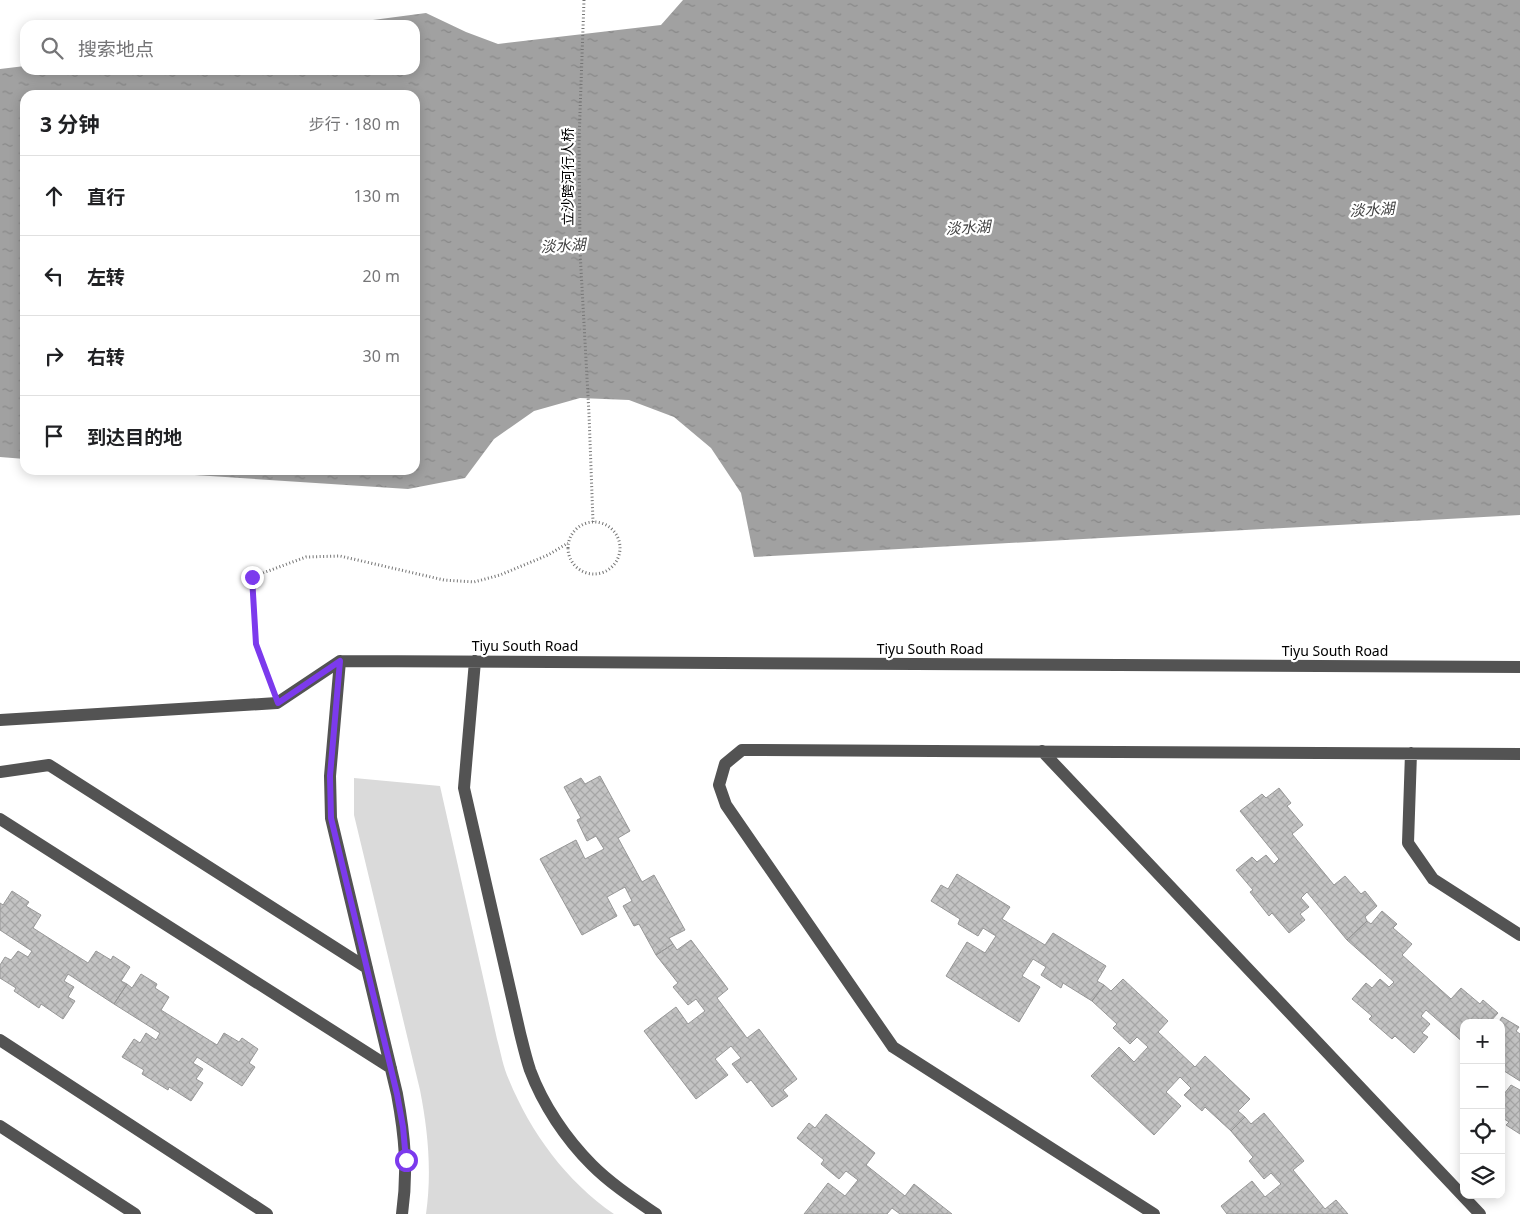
<!DOCTYPE html>
<html lang="zh">
<meta charset="utf-8">
<style>
:root{--surface:#fff;--page:#f2f2f2;--text:#202124;--muted:#757577;--line:#e0e0e0}
body{margin:0;font-family:"Noto Sans","Noto Sans SC",sans-serif;background:var(--page);color:var(--text)}
.controls{position:absolute;right:15px;bottom:15px;display:grid;overflow:hidden;border-radius:10px;box-shadow:0 2px 12px #0003}
.controls button{width:45px;height:45px;display:grid;place-items:center;padding:0;border:0;border-bottom:1px solid var(--line);background:var(--surface);color:var(--text);font:25px sans-serif}
.stop{position:absolute;width:15px;height:15px;margin:-11px;border:4px solid #7c3aed;border-radius:50%;background:#fff}
.stop.end{background:#7c3aed;border-color:#fff;box-shadow:0 1px 5px #0008}
.list{margin:0;padding:0;list-style:none}
h2{display:flex;justify-content:space-between;align-items:center;height:65px;margin:0;padding:0 20px;font-size:21px}
h2 small{font-size:16px;font-weight:400;color:var(--muted)}
.list li{display:grid;grid-template-columns:32px 1fr auto;gap:15px;align-items:center;box-sizing:border-box;height:80px;padding:0 20px;border-top:1px solid var(--line)}
.list b{display:block;font-size:19px;white-space:nowrap}
.list em{font-size:16px;font-style:normal;color:var(--muted)}
.icon{flex:none;width:28px;height:28px;fill:none;stroke:currentColor;stroke-width:2;stroke-linecap:round;stroke-linejoin:round}
.map{position:relative;flex:none;width:1520px;height:1214px;overflow:hidden}
.search{position:absolute;background:var(--surface);box-shadow:0 2px 12px #0003;left:20px;top:20px;width:400px;height:55px;display:flex;align-items:center;gap:12px;box-sizing:border-box;padding:0 18px;border-radius:15px;color:var(--muted);font-size:19px}
.panel{position:absolute;background:var(--surface);box-shadow:0 2px 12px #0003;left:20px;top:90px;width:400px;height:385px;border-radius:15px}
.map>svg:first-child{display:block}
</style>
<div class="map">
<svg width="1520" height="1214" viewBox="0 0 1520 1214">
<defs>
<pattern id="water-ripples" width="26" height="14" patternUnits="userSpaceOnUse" patternTransform="scale(1.25)"><rect width="26" height="14" fill="#a1a1a1"/><path d="M2 4q2-2 4 0t4 0M15 11q2-2 4 0t4 0" fill="none" stroke="#898989"/></pattern>
<pattern id="building-cross-hatch" width="8" height="8" patternUnits="userSpaceOnUse" patternTransform="scale(1.25)"><rect width="8" height="8" fill="#c3c3c3"/><path d="M0 0l8 8M0 8l8-8" fill="none" stroke="#a6a6a6"/></pattern>
</defs>
<rect width="100%" height="100%" fill="#fff"/>
<path fill="#dadada" d="M 354,778 L 440,786 L 497,1039 C 501,1053 503,1067 509,1080 C 531,1133 566,1181 614,1214 L 426,1214 C 432,1172 428,1131 420,1090 L 354,815 Z"/>
<path fill="url(#water-ripples)" d="M 683,0 L 1520,0 L 1520,515 L 754,557 L 741,493 L 711,448 L 674,417 L 629,400 L 580,398 L 534,411 L 494,439 L 465,478 L 408,489 L 118,470 L 415,470 L 415,95 L 25,95 L 25,459 L 0,457 L 0,69 L 25,66 L 25,70 L 415,70 L 415,25 L 335,25 L 426,13 L 466,32 L 498,44 L 661,25 Z"/>
<path fill="url(#building-cross-hatch)" stroke="#979797" d="M 600,776 L 630,831 L 618,838 L 642,882 L 654,875 L 685,930 L 669,938 L 673,944 L 656,955 L 639,924 L 634,926 L 623,906 L 632,901 L 625,887 L 607,897 L 617,916 L 582,935 L 540,859 L 576,840 L 585,859 L 604,849 L 596,836 L 587,841 L 577,820 L 581,818 L 564,787 L 581,778 L 585,784 Z
M 1279,788 L 1291,803 L 1287,806 L 1303,825 L 1292,834 L 1334,885 L 1345,876 L 1361,894 L 1365,891 L 1377,906 L 1365,917 L 1367,921 L 1347,940 L 1307,892 L 1301,898 L 1309,907 L 1300,914 L 1305,920 L 1289,933 L 1272,913 L 1269,916 L 1250,892 L 1253,890 L 1236,870 L 1252,857 L 1257,862 L 1266,855 L 1274,864 L 1279,859 L 1240,811 L 1262,794 L 1266,798 Z
M 957,874 L 1010,907 L 1002,919 L 1045,945 L 1053,933 L 1106,966 L 1097,981 L 1104,985 L 1092,1001 L 1063,983 L 1061,988 L 1041,975 L 1046,967 L 1033,959 L 1022,976 L 1040,987 L 1019,1022 L 946,976 L 967,942 L 985,953 L 996,936 L 983,928 L 978,936 L 958,924 L 960,919 L 931,901 L 941,885 L 948,889 Z
M 12,891 L 29,902 L 26,906 L 41,915 L 33,928 L 88,963 L 96,951 L 111,960 L 113,956 L 130,967 L 121,981 L 127,984 L 114,1004 L 68,974 L 64,981 L 74,987 L 68,997 L 75,1001 L 63,1019 L 41,1004 L 39,1008 L 14,991 L 16,988 L 0,978 L 0,965 L 5,957 L 11,960 L 18,951 L 28,957 L 32,951 L 0,930 L 0,903 L 3,905 Z
M 1382,911 L 1397,924 L 1393,928 L 1412,944 L 1402,955 L 1451,999 L 1461,988 L 1480,1004 L 1483,1000 L 1498,1013 L 1489,1023 L 1464,1023 L 1464,1043 L 1426,1010 L 1421,1016 L 1430,1024 L 1422,1033 L 1428,1037 L 1414,1053 L 1395,1036 L 1392,1039 L 1369,1019 L 1372,1016 L 1352,999 L 1366,983 L 1372,988 L 1380,979 L 1389,987 L 1394,982 L 1347,940 L 1367,921 L 1371,924 Z
M 691,940 L 728,989 L 717,998 L 747,1038 L 759,1029 L 797,1079 L 783,1090 L 788,1096 L 772,1107 L 751,1080 L 747,1083 L 732,1064 L 741,1058 L 731,1046 L 715,1059 L 728,1075 L 696,1099 L 644,1031 L 676,1007 L 688,1024 L 705,1011 L 696,999 L 688,1005 L 673,987 L 678,983 L 656,955 L 673,944 L 677,950 Z
M 141,974 L 157,984 L 155,988 L 169,997 L 161,1010 L 217,1045 L 224,1033 L 239,1042 L 242,1038 L 258,1049 L 249,1063 L 255,1067 L 242,1086 L 197,1057 L 193,1063 L 203,1069 L 196,1079 L 203,1083 L 191,1101 L 169,1087 L 168,1090 L 142,1074 L 144,1070 L 122,1057 L 134,1039 L 140,1043 L 146,1033 L 156,1040 L 160,1033 L 114,1004 L 127,984 L 132,988 Z
M 1123,979 L 1168,1021 L 1158,1032 L 1195,1067 L 1205,1056 L 1250,1099 L 1238,1111 L 1245,1117 L 1231,1131 L 1205,1107 L 1202,1111 L 1184,1095 L 1191,1088 L 1180,1077 L 1166,1092 L 1181,1106 L 1154,1135 L 1091,1076 L 1119,1047 L 1134,1062 L 1148,1047 L 1137,1037 L 1130,1044 L 1113,1028 L 1117,1024 L 1092,1001 L 1104,985 L 1111,991 Z
M 1502,1017 L 1519,1027 L 1516,1031 L 1520,1034 L 1520,1081 L 1501,1069 L 1501,1023 L 1498,1023 Z
M 1511,1085 L 1520,1090 L 1520,1134 L 1506,1125 L 1509,1122 L 1501,1117 L 1501,1092 L 1504,1094 Z
M 1264,1113 L 1304,1161 L 1293,1170 L 1325,1209 L 1336,1200 L 1348,1214 L 1227,1214 L 1221,1206 L 1252,1181 L 1265,1197 L 1281,1184 L 1271,1173 L 1264,1179 L 1249,1161 L 1253,1157 L 1231,1131 L 1245,1117 L 1251,1124 Z
M 826,1114 L 875,1153 L 866,1165 L 905,1196 L 914,1184 L 952,1214 L 900,1214 L 892,1208 L 887,1214 L 804,1214 L 828,1183 L 845,1196 L 858,1180 L 846,1171 L 839,1179 L 821,1164 L 824,1160 L 797,1138 L 809,1123 L 815,1128 Z"/>
<g fill="none" stroke-linecap="round" stroke-linejoin="round">
<path stroke="#757575" stroke-width="3" stroke-dasharray="1 2.5" stroke-linecap="butt" d="M 584,0 L 579,141 L 580,251 L 589,414 L 593,522
M568 548a26 26 0 1 1 52 0a26 26 0 1 1-52 0Z
M 271,685 L 256,644 L 252,577 L 306,557 L 340,556 L 444,580 L 474,582 L 500,575 L 548,555 L 568,543"/>
<path stroke="#535353" stroke-width="12" d="M 340,661 L 1520,667
M 340,661 L 330,776 L 331,818 L 397,1094 C 405,1137 408,1171 402,1214
M 475,661 L 464,788 L 520,1033 C 523,1045 526,1058 530,1070 C 543,1105 566,1139 592,1165 C 611,1184 634,1199 656,1214
M 0,720 L 277,703 L 340,661
M 1042,751 L 1480,1214
M 1411,753 L 1408,843 L 1433,879 L 1520,935
M 0,772 L 49,765 L 367,968
M 0,819 L 391,1068
M 0,1040 L 267,1214
M 0,1126 L 135,1214
M 1154,1214 L 893,1047 L 726,805 L 719,785 L 725,764 L 742,750 L 1520,754"/>
</g>
<g fill="none" stroke-linecap="round" stroke-linejoin="round">
<path stroke="#7c3aed" stroke-width="6" d="M 252,577 L 256,644 L 278,703 L 340,661 L 330,776 L 331,818 L 397,1094 L 403,1127 L 406,1160"/>
</g>
<g text-anchor="middle" stroke-width="4.5" stroke-linejoin="round" paint-order="stroke">
<g font-size="14" fill="#000" stroke="#fff">
<text transform="translate(568 177) rotate(-90)" y="5">立沙跨河行人桥</text>
<text x="525" y="651">Tiyu South Road</text>
<text x="930" y="654">Tiyu South Road</text>
<text x="1335" y="656">Tiyu South Road</text>
</g>
<g font-size="15" font-style="italic" fill="#424242" stroke="#fff">
<text transform="translate(1372 210) rotate(-3)" y="5">淡水湖</text>
<text transform="translate(968 228) rotate(-3)" y="5">淡水湖</text>
<text transform="translate(563 246) rotate(-3)" y="5">淡水湖</text>
</g>
</g>
</svg>
<div class="controls">
<button>+</button>
<button>−</button>
<button><svg class="icon" aria-label="locate" viewBox="0 0 24 24"><circle cx="12" cy="12" r="6"/><path d="M12 2v4M12 18v4M2 12h4M18 12h4"/></svg></button>
<button><svg class="icon" aria-label="layers" viewBox="0 0 24 24"><path d="M12 4l9 5-9 5-9-5zM3 14l9 5 9-5"/></svg></button>
</div>
<div class="stop" style="left:406px;top:1160px"></div>
<div class="stop end" style="left:252px;top:577px"></div>
<div class="search"><svg class="icon" aria-label="search" viewBox="0 0 24 24"><circle cx="10" cy="10" r="6"/><path d="M15 15l6 6"/></svg>搜索地点</div>
<section class="panel">
<h2>3 分钟<small>步行 · 180 m</small></h2>
<ul class="list">
<li><svg class="icon" aria-label="ahead" viewBox="0 0 24 24"><path d="M12 20V5M6 11l6-6 6 6"/></svg><div><b>直行</b></div><em>130 m</em></li>
<li><svg class="icon" aria-label="left" viewBox="0 0 24 24"><path d="M17 20v-9H6M10 6l-5 5 5 5"/></svg><div><b>左转</b></div><em>20 m</em></li>
<li><svg class="icon" aria-label="right" viewBox="0 0 24 24"><path d="M7 20v-9h11M14 6l5 5-5 5"/></svg><div><b>右转</b></div><em>30 m</em></li>
<li><svg class="icon" aria-label="arrive" viewBox="0 0 24 24"><path d="M6 21V4h12l-3 4 3 4H6"/></svg><div><b>到达目的地</b></div></li>
</ul>
</section>
</div>
